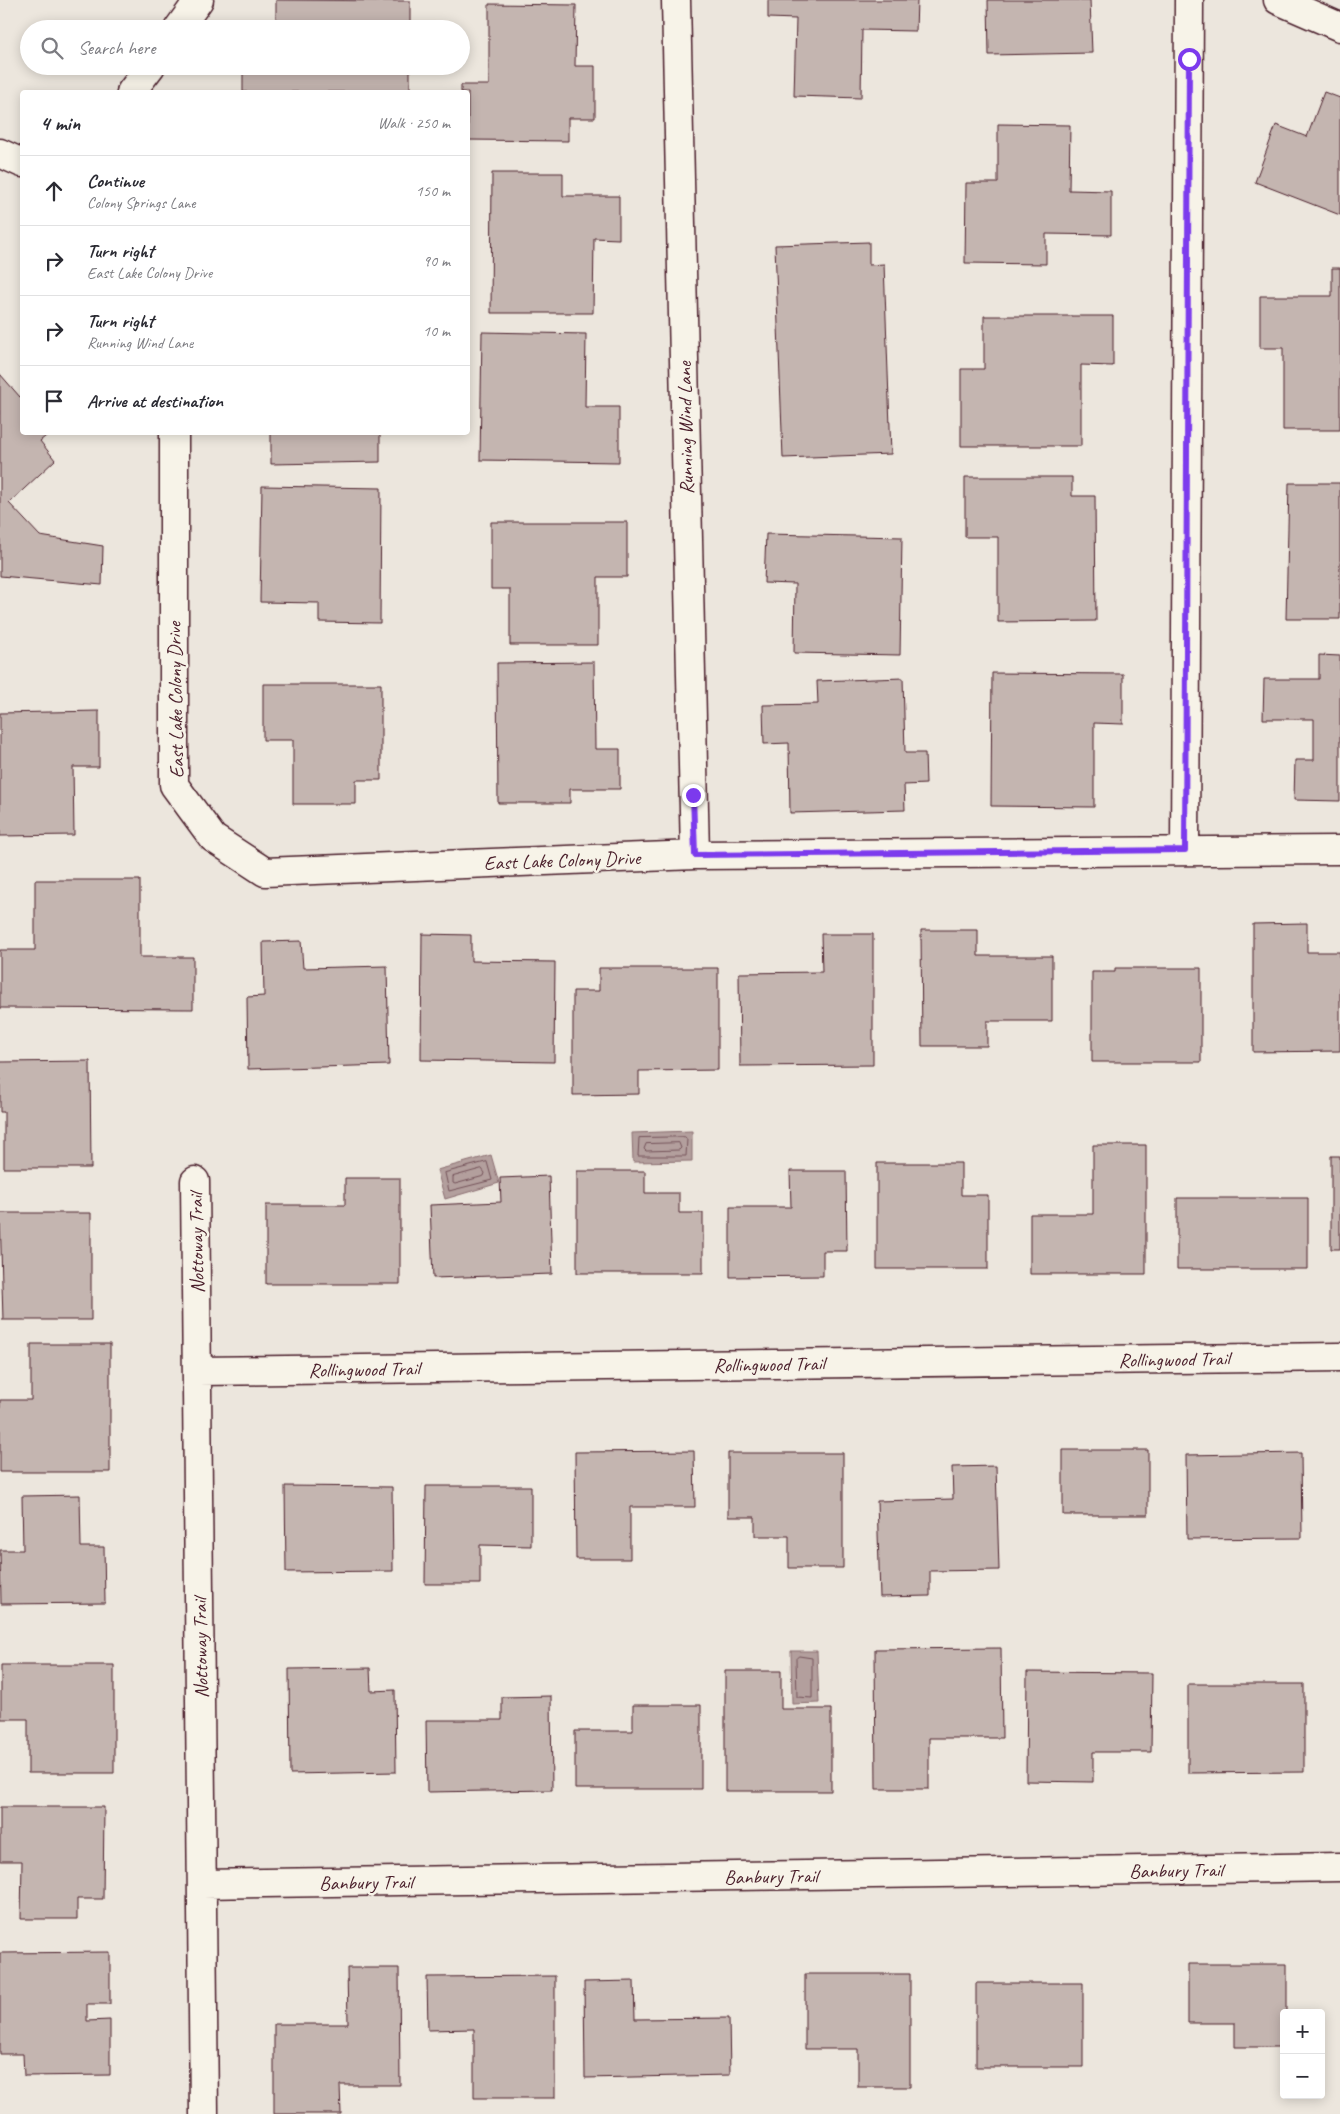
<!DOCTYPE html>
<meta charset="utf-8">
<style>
:root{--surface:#fff;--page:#f2f2f3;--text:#2b2b33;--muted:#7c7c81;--line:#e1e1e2}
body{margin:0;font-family:Caveat,sans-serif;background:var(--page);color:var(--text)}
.controls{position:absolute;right:15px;bottom:15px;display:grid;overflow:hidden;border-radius:5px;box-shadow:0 2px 12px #0003}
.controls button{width:45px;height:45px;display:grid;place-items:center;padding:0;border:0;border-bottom:1px solid var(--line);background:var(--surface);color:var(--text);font:25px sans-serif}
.stop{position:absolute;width:15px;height:15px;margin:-11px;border:4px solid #7c3aed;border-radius:50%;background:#fff}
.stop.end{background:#7c3aed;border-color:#fff;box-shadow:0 1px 5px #0008}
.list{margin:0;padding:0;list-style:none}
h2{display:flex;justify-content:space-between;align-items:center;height:65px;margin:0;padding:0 20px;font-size:21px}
h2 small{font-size:16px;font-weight:400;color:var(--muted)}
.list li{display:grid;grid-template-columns:32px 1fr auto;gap:15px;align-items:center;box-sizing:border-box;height:70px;padding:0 20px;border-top:1px solid var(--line)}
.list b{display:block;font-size:19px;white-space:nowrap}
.list p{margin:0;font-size:16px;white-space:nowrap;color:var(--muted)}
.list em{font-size:16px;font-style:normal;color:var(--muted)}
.icon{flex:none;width:28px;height:28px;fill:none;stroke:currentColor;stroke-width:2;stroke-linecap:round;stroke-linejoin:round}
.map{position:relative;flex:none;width:1340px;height:2114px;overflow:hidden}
.search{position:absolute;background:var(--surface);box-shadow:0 2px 12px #0003;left:20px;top:20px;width:450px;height:55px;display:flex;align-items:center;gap:12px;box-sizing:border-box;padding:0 18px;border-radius:28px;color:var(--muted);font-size:19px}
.panel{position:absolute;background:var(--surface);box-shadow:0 2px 12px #0003;left:20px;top:90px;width:450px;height:345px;border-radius:5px}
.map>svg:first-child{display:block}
</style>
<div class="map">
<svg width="1340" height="2114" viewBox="0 0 1340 2114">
<rect width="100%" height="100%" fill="#ece6dd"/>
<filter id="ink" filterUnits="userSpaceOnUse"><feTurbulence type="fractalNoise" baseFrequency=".02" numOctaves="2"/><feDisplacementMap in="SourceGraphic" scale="10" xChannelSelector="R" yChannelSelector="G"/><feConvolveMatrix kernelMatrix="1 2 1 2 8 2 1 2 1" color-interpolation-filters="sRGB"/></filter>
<g filter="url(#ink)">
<path fill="#b39f9d" stroke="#896c6f" d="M 692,1131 L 692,1161 L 633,1162 L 632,1133 Z
M 491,1155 L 499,1183 L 445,1199 L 437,1170 Z
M 791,1651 L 817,1651 L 819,1703 L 792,1704 Z"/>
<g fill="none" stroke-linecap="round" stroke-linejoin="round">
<path stroke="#745259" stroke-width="1" d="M 685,1137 L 687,1139 L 686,1156 L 638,1156 L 639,1138 Z
M 679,1143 L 681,1148 L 679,1150 L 646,1151 L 644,1149 L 646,1144 Z
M 487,1162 L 492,1180 L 449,1191 L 445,1173 Z
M 482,1169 L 485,1173 L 484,1176 L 455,1184 L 453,1183 L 453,1177 Z
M 799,1656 L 812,1658 L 812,1698 L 797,1697 L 796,1659 Z"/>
</g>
<path fill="#c4b5b0" stroke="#4a1f2b" d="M 276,0 L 410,1 L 410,29 L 244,29 L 276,28 Z
M 768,0 L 917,0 L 916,31 L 862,30 L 861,98 L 794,96 L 796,19 L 768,18 Z
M 988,0 L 1090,0 L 1092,53 L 989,55 Z
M 489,4 L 576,5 L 575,66 L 595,66 L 595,118 L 568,118 L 568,141 L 468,140 L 468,92 L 461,92 L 461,85 L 489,85 Z
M 243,66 L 410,66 L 410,92 L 243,92 Z
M 1324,92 L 1340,98 L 1340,215 L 1255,182 L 1276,125 L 1307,137 Z
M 998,124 L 1070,125 L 1069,190 L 1111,191 L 1111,235 L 1046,234 L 1046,264 L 965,263 L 966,183 L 998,183 Z
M 492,173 L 563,173 L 563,196 L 619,196 L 619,239 L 594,238 L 593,313 L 491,313 Z
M 869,242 L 869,265 L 884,264 L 891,454 L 783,458 L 775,245 Z
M 1332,268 L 1340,268 L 1340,430 L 1283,430 L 1283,348 L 1260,348 L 1260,296 L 1332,296 Z
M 984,316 L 1113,316 L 1113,366 L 1081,365 L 1081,446 L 961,446 L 961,369 L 984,369 Z
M 482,332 L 586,334 L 585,407 L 619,407 L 619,462 L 480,460 Z
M 0,374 L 20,397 L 22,395 L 22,432 L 51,432 L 40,441 L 55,460 L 9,503 L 40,536 L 103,546 L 102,585 L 0,576 Z
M 271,432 L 380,432 L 380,462 L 271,464 Z
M 965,477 L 1072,477 L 1072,496 L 1095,496 L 1096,621 L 998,622 L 998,537 L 965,537 Z
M 1289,483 L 1340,483 L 1340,619 L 1286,619 Z
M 262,486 L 381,488 L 380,623 L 319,622 L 319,603 L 260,602 Z
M 491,522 L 627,522 L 627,577 L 598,577 L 598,645 L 510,645 L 510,589 L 491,589 Z
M 766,534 L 902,537 L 900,655 L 794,653 L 795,584 L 764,583 Z
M 1319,655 L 1340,656 L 1340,801 L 1294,800 L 1295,760 L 1314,760 L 1314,719 L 1263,719 L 1264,679 L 1319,679 Z
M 594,662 L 595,749 L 620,749 L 620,789 L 570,789 L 570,803 L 498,803 L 497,663 Z
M 992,673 L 1123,674 L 1123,724 L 1094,723 L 1094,807 L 991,806 Z
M 903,678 L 905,753 L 925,753 L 926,784 L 904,785 L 905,810 L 790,813 L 789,743 L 764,744 L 763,705 L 818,704 L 817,681 Z
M 263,684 L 381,684 L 381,780 L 356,780 L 356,804 L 293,804 L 293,740 L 263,740 Z
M 99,711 L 99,767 L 73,767 L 74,835 L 0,836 L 0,713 Z
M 35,880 L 140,880 L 140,957 L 193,957 L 193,1009 L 0,1008 L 0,950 L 35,950 Z
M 1307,923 L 1307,952 L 1340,952 L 1340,1051 L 1253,1052 L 1253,924 Z
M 921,930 L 978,930 L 978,956 L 1052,956 L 1052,1021 L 987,1021 L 987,1046 L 922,1046 Z
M 422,934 L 471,935 L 471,961 L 555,962 L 554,1062 L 421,1060 Z
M 821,934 L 873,934 L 873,1065 L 740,1066 L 739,973 L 822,972 Z
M 301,941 L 303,968 L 387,966 L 389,1065 L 248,1069 L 247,997 L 264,996 L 263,942 Z
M 599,968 L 718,968 L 718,1070 L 639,1071 L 639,1094 L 573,1095 L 573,991 L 599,991 Z
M 1115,968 L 1201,968 L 1201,1062 L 1092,1062 L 1092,972 L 1115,972 Z
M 90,1061 L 91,1168 L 4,1168 L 4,1112 L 0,1112 L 0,1062 Z
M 1093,1145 L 1146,1145 L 1146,1274 L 1030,1274 L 1030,1214 L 1093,1214 Z
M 1331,1156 L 1340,1156 L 1340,1249 L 1331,1249 Z
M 877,1163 L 961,1163 L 961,1195 L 988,1195 L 988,1269 L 877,1269 Z
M 577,1171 L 645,1171 L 645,1193 L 679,1193 L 679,1213 L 703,1213 L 703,1273 L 577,1273 Z
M 790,1171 L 846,1171 L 847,1251 L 823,1251 L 823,1276 L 730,1277 L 730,1207 L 791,1207 Z
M 549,1176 L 552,1274 L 433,1278 L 430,1205 L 501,1202 L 500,1178 Z
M 345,1178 L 400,1178 L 400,1284 L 266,1284 L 266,1205 L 345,1205 Z
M 1177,1198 L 1308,1198 L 1308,1269 L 1177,1269 Z
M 0,1213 L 91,1213 L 91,1320 L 3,1320 Z
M 31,1344 L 110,1344 L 110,1472 L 0,1472 L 0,1400 L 31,1400 Z
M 1063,1450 L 1148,1450 L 1148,1515 L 1063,1515 Z
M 694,1451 L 695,1507 L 630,1507 L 630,1559 L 576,1559 L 575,1452 Z
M 728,1453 L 843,1453 L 843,1568 L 789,1568 L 789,1536 L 755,1536 L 755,1517 L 728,1517 Z
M 1301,1453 L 1302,1538 L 1187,1539 L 1186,1455 Z
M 996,1466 L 999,1570 L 930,1571 L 930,1596 L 880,1597 L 877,1501 L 953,1499 L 952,1467 Z
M 285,1486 L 392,1487 L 393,1571 L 286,1572 Z
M 426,1486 L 531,1486 L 531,1546 L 480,1545 L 480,1584 L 425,1584 Z
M 80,1495 L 81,1547 L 104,1547 L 105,1603 L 1,1604 L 0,1550 L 23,1550 L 22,1496 Z
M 1001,1648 L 1002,1738 L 929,1738 L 929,1789 L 876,1789 L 875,1649 Z
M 1,1665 L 114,1665 L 114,1773 L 28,1773 L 28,1719 L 1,1719 Z
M 370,1668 L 371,1691 L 395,1690 L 396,1772 L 290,1774 L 289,1669 Z
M 725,1671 L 781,1671 L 781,1709 L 831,1709 L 831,1791 L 725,1791 Z
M 1027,1672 L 1152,1673 L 1151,1752 L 1093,1752 L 1093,1782 L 1026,1781 Z
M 1188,1684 L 1304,1684 L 1304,1772 L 1188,1773 Z
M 551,1696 L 552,1790 L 427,1792 L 426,1720 L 502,1720 L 502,1697 Z
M 633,1705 L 701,1705 L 701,1789 L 575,1789 L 575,1731 L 633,1731 Z
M 0,1807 L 104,1807 L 103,1899 L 77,1899 L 77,1919 L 21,1919 L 22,1861 L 0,1861 Z
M 110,1952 L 110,2004 L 87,2004 L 87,2021 L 110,2020 L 110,2075 L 24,2076 L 23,2054 L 0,2054 L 0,1953 Z
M 1188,1964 L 1287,1964 L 1287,2013 L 1284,2013 L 1284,2047 L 1235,2047 L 1235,2023 L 1188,2023 Z
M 347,1968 L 399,1968 L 400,2085 L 340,2085 L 341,2114 L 274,2114 L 274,2024 L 348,2024 Z
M 805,1974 L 910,1974 L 910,2087 L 858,2087 L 858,2049 L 805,2049 Z
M 555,1976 L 555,2098 L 474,2098 L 474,2029 L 428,2030 L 427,1977 Z
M 634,1981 L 635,2019 L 729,2018 L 730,2075 L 585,2078 L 584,1982 Z
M 976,1983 L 1083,1983 L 1083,2067 L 976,2067 Z"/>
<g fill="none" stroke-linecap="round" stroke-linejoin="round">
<g stroke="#4a1f2b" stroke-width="31">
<path id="minor" d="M 676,0 L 695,855
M 1278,0 L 1340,27
M 178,29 L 199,0
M 131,92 L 151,66
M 0,153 L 22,163
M 174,432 L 174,785 L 213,838 L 265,872 L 695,855 L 1340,850
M 1185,850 L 1189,0
M 195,1181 L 204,2114
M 198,1371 L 1340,1357
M 203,1884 L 1340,1867"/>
</g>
<use href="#minor" stroke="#f7f3e8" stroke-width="28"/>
</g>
</g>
<g fill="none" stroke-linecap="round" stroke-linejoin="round" filter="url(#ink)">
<path stroke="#7c3aed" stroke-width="6" d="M 693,795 L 695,855 L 1185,850 L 1189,59"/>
</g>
<g text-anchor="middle" stroke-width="5" stroke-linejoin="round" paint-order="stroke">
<g font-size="20" fill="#4a1f2b" stroke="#f7f3e8">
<text transform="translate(685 428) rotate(-91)" y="7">Running Wind Lane</text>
<text transform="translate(175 700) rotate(-91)" y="7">East Lake Colony Drive</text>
<text transform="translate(562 860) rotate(-2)" y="7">East Lake Colony Drive</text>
<text transform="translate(196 1243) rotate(-91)" y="7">Nottoway Trail</text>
<text transform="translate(1174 1359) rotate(-1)" y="7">Rollingwood Trail</text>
<text transform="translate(769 1364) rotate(-1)" y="7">Rollingwood Trail</text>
<text transform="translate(364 1369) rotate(-1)" y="7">Rollingwood Trail</text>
<text transform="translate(200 1648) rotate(-91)" y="7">Nottoway Trail</text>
<text transform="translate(1176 1870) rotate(-1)" y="7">Banbury Trail</text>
<text transform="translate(771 1876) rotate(-1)" y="7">Banbury Trail</text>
<text transform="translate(366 1882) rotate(-1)" y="7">Banbury Trail</text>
</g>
</g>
</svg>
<div class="controls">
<button>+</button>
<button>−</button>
</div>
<div class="stop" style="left:1189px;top:59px"></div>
<div class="stop end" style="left:693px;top:795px"></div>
<div class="search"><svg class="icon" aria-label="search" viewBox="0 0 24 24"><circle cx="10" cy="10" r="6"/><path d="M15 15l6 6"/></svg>Search here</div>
<section class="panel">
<h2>4 min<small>Walk · 250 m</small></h2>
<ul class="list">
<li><svg class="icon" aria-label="ahead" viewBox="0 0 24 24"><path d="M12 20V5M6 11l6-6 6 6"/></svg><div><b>Continue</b><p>Colony Springs Lane</p></div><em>150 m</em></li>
<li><svg class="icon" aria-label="right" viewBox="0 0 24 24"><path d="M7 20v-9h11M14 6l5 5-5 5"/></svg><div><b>Turn right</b><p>East Lake Colony Drive</p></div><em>90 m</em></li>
<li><svg class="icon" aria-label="right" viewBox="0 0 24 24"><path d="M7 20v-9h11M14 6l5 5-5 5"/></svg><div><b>Turn right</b><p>Running Wind Lane</p></div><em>10 m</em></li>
<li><svg class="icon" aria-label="arrive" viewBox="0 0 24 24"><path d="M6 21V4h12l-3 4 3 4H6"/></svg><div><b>Arrive at destination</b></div></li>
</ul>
</section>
</div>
